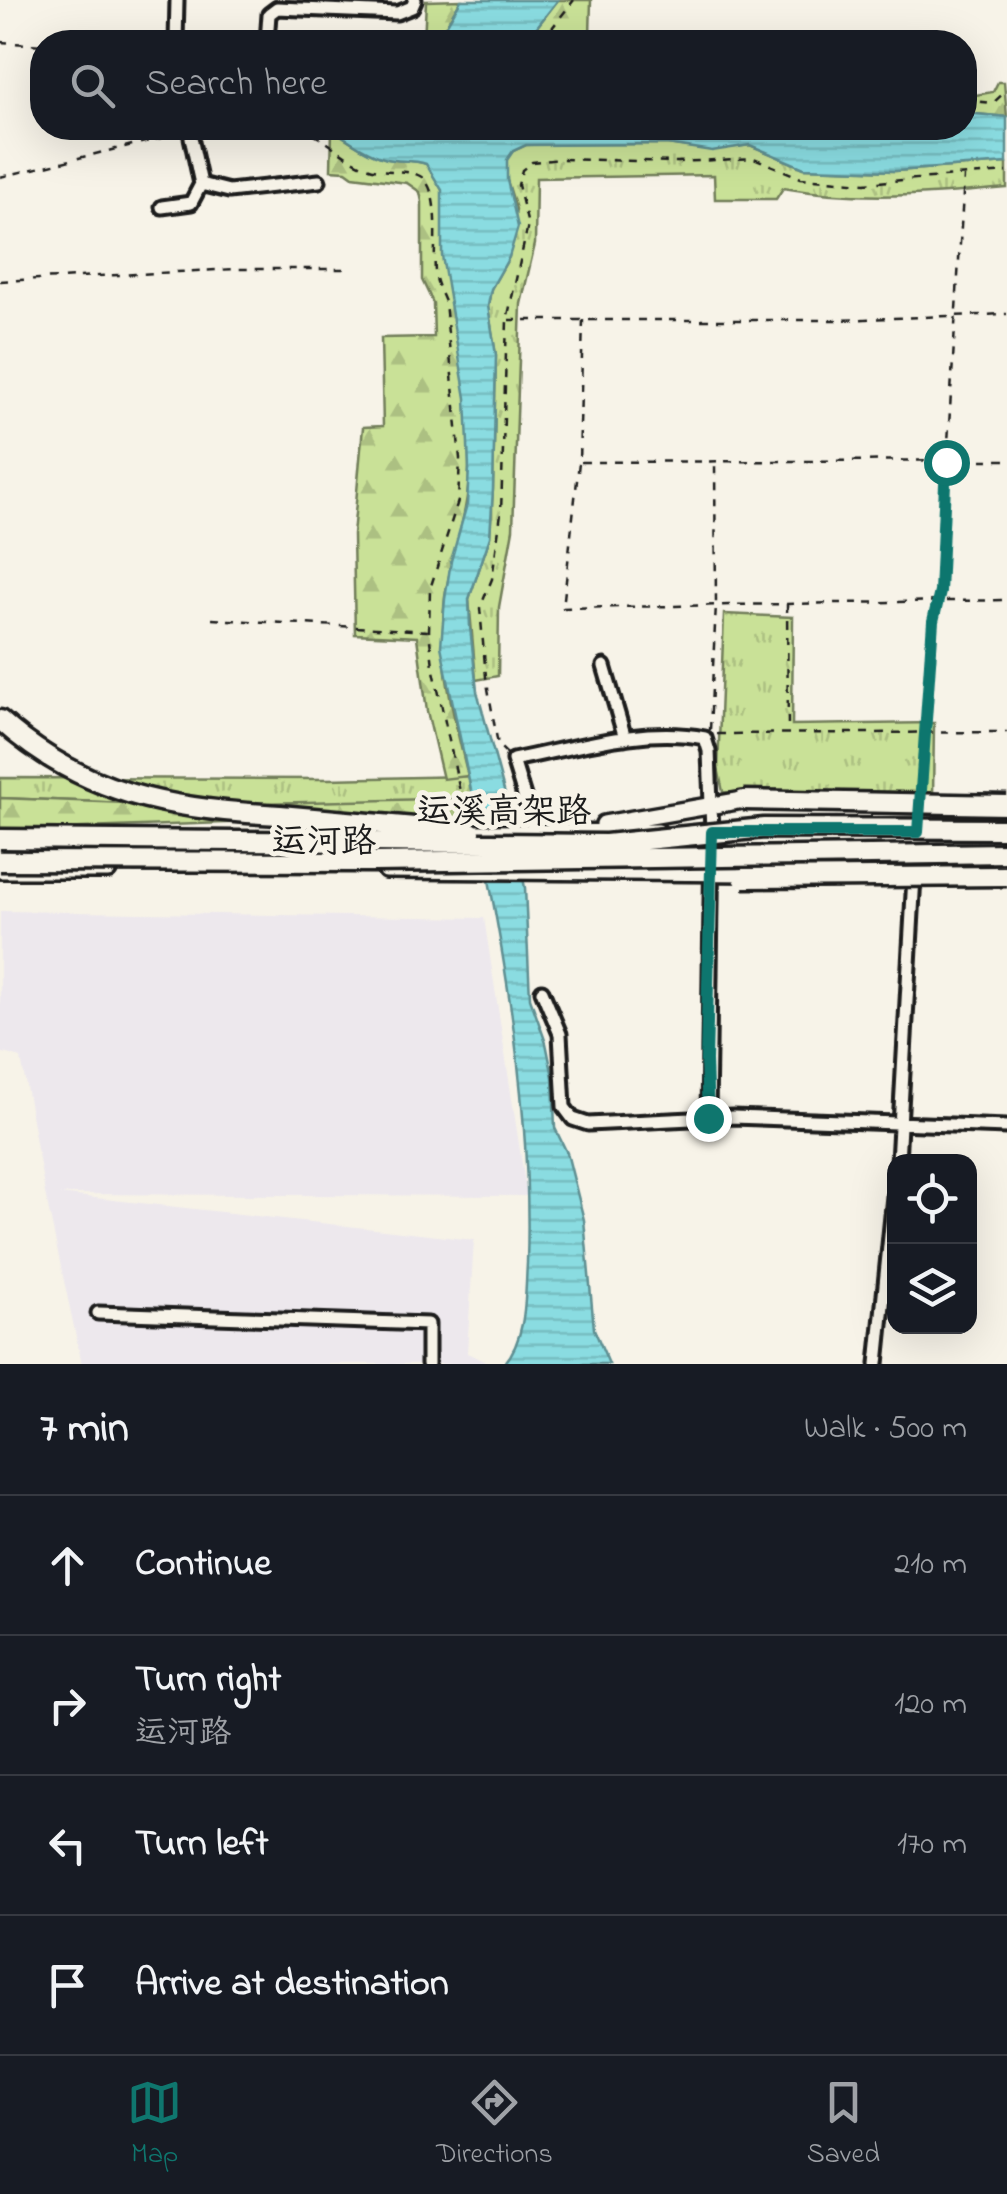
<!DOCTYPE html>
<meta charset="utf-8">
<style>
body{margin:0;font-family:"Indie Flower","LXGW WenKai TC",sans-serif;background:#242831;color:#f1f3f6}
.controls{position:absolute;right:30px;bottom:30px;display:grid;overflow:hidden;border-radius:20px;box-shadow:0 10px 40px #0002}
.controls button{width:90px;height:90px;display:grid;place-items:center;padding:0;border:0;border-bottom:2px solid #363941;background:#171b24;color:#f1f3f6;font:50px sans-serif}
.stop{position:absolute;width:30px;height:30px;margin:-22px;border:8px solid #0f766e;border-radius:50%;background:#fff}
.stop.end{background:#0f766e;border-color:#fff;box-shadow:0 2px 10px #0008}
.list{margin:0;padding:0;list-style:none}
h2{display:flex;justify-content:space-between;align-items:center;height:130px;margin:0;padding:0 40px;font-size:42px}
h2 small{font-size:32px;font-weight:400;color:#9ea1a6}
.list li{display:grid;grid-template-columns:65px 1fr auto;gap:30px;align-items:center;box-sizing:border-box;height:140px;padding:0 40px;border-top:2px solid #363941}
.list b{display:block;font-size:38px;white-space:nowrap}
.list p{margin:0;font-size:32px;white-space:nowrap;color:#9ea1a6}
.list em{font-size:32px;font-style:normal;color:#9ea1a6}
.icon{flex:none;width:55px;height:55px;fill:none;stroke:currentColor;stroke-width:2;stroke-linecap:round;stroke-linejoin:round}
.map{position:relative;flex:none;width:1007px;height:1364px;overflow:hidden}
.search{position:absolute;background:#171b24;box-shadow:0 10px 40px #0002;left:30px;right:30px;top:30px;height:110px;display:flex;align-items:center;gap:25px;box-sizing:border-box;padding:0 35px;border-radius:40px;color:#9ea1a6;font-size:38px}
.sheet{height:690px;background:#171b24}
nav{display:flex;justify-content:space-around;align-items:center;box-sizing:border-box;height:140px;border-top:2px solid #363941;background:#171b24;font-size:28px;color:#9ea1a6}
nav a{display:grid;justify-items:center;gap:5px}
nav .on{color:#0f766e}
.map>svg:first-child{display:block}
.built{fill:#ede8ed}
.grass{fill:url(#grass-tufts);stroke:#727e5a;stroke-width:2.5}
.forest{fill:url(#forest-firs);stroke:#727e5a;stroke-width:2.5}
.water{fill:url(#water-rules);stroke:#5e8f92;stroke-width:2.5}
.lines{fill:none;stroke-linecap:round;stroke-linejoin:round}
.minor-casing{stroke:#1c1c1c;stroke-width:19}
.major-casing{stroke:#1c1c1c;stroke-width:22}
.highway-casing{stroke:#1c1c1c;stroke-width:25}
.path{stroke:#1c1c1c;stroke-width:2.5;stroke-dasharray:8 8;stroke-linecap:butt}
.minor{stroke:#f7f3e8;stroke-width:11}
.major{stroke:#f7f3e8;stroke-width:15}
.highway{stroke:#f7f3e8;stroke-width:18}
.highway-bridge-casing{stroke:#1c1c1c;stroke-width:25;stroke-linecap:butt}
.highway-bridge{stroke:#f7f3e8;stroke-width:18}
.route{stroke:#0f766e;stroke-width:12}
.labels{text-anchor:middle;stroke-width:10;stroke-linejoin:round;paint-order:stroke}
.street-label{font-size:35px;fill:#1c1c1c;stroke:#f7f3e8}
</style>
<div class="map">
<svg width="1007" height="1364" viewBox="0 0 1007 1364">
<defs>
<pattern id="grass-tufts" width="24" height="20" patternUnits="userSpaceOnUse" patternTransform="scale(2.5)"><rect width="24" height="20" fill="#c9e197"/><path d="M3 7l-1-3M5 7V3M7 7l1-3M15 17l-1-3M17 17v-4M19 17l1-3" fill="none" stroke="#acc082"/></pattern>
<pattern id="forest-firs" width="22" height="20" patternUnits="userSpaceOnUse" patternTransform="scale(2.5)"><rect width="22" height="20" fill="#c9e197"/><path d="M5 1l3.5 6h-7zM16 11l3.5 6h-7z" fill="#acc082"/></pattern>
<pattern id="water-rules" width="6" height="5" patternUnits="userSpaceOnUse" patternTransform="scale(2.5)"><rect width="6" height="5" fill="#8adce1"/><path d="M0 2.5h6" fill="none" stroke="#76bcc0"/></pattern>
</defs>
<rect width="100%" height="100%" fill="#f7f3e8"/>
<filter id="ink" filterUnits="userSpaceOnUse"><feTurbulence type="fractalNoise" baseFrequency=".01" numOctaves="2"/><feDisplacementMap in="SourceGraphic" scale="20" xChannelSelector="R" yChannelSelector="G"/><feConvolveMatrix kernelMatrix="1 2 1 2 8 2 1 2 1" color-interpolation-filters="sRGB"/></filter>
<g filter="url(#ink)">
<path class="built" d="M0,911L484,918L527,1196L59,1194L474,1240L467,1353L491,1364H82L45,1193L21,1058L0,1052Z"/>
<path class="grass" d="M551,144H667L712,150L750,145L804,168L895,171L1007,163V188C932,195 858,201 783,188L776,199H715L714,175L536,178L535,244L521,304L513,529L499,607L498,676L476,680L469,599L490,537L493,489L496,355L488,307L491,289L509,257L516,209L507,180L506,160L513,151L526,145Z
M724,614L793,617L792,725L934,723L933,797L723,792L718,768Z
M468,776L473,798L441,800L177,805L0,798V778L328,779Z"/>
<path class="forest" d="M461,0L436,42H424L426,1Z
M558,0H591L590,36L595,40L612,42H525Z
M998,82H1004L1007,117L965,113L964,97L993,92Z
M332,129C349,140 365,152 385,158C398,162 413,159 427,164L442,190C452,282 470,377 469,470C469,514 451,554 445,597C437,657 454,718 468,776L443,779L427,711L417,637L355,634L353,535L363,427L383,426L381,338L434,337L433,303L422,280V202L420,192L407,183L353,176L346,171L331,170Z
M0,798L177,805L473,798L478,821L306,820L0,831Z"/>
<path class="water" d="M461,0H558L525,42H436Z
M965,113L1007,117V163L895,171L804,168L750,145L712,151L667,144L526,145L513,151L507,160V180L518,227L509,257L491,289L488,306L496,355L493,489L490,537L469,599L470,627L477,691L510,813L525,888L530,998L546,1043L553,1077L555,1128L567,1153L584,1220L594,1329L609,1364H504C527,1338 525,1295 527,1263C534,1053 482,849 441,646L445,599L451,561L467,504L469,468L466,398L442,256V190L426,164C413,159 400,162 387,159C365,153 348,139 330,128H964Z"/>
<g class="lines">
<defs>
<path id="minor" d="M176,42L177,0
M267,42L269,14L277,8L397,13L412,7L415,0
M189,128L201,184L229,191L319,181
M162,207L191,203L201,184
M604,666L625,738
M535,832L513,760C575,748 642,726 705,738L709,751L712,832L708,1118
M542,991L560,1034L564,1107L573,1119L588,1124L733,1117L1007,1127
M898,1162L914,876
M98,1313L428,1324V1364
M877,1364L894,1196"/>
<path id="major" d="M604,824L743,800
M321,833H403
M461,833L658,832
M0,870H108
M386,870L753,873"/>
<path id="highway" d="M0,720C83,795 173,810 280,815"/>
</defs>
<use href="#minor" class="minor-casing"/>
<use href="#major" class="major-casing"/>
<use href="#highway" class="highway-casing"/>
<path class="path" d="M0,42L42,45
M541,42L574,0
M964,100L993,103L1007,90
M299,128C324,136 342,157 367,167C384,174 404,168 420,176C442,188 433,249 435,272C436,283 441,292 445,302L460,459L458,501L430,589L429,631L433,666L465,815
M201,131L241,128
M0,177L178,134
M0,281L236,269H344
M509,320H837L1007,314
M583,320L579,462L563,608L1007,600
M581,462L1007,460
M787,604L788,731
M212,619L429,631
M710,730L716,604L715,463
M717,734L1007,732
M507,754L498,745L486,677L480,608L492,579L501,513L507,320L528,225L518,185L522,170L532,162L561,159L678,162L754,158L801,178L865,183L1007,172
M922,788L933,621L939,592L964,177"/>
<use href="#minor" class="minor"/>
<use href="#major" class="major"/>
<use href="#highway" class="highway"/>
<defs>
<path id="highway-bridge" d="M743,800L1007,805
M280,815L471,832
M0,839L606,844L764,828L1007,829
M0,861L374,862L1007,853
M743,878L1007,876"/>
</defs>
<use href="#highway-bridge" class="highway-bridge-casing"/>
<use href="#highway-bridge" class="highway-bridge"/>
</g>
</g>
<g class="lines" filter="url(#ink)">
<path class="route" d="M708,1118L706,1060L712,832H918L933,621L940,592L946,462"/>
</g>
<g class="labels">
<g class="street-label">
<text x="504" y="822">运溪高架路</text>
<text x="324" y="852">运河路</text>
</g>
</g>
</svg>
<div class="controls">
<button><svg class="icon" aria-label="locate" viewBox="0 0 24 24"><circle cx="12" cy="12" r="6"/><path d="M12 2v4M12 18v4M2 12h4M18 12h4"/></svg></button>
<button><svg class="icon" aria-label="layers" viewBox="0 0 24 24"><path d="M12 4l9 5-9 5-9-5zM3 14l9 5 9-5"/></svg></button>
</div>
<div class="stop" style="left:946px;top:462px"></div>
<div class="stop end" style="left:708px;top:1118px"></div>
<div class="search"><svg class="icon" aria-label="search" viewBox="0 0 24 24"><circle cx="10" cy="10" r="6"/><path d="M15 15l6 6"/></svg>Search here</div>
</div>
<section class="sheet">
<h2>7 min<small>Walk · 500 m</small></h2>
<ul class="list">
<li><svg class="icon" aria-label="ahead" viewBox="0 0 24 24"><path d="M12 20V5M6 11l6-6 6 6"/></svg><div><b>Continue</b></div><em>210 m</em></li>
<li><svg class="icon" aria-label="right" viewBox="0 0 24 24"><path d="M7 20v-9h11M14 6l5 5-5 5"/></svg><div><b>Turn right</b><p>运河路</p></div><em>120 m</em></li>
<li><svg class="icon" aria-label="left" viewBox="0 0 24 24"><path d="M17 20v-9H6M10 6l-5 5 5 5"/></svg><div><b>Turn left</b></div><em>170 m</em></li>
<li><svg class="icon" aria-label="arrive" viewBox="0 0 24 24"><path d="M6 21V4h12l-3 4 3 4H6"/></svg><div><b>Arrive at destination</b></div></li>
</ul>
</section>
<nav>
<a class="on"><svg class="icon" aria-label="map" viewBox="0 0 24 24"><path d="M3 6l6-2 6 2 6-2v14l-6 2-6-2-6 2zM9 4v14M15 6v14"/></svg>Map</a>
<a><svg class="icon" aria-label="directions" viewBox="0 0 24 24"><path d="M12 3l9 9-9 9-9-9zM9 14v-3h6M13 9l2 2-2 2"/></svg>Directions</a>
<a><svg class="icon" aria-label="saved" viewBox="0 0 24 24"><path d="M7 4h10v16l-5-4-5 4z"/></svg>Saved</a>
</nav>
